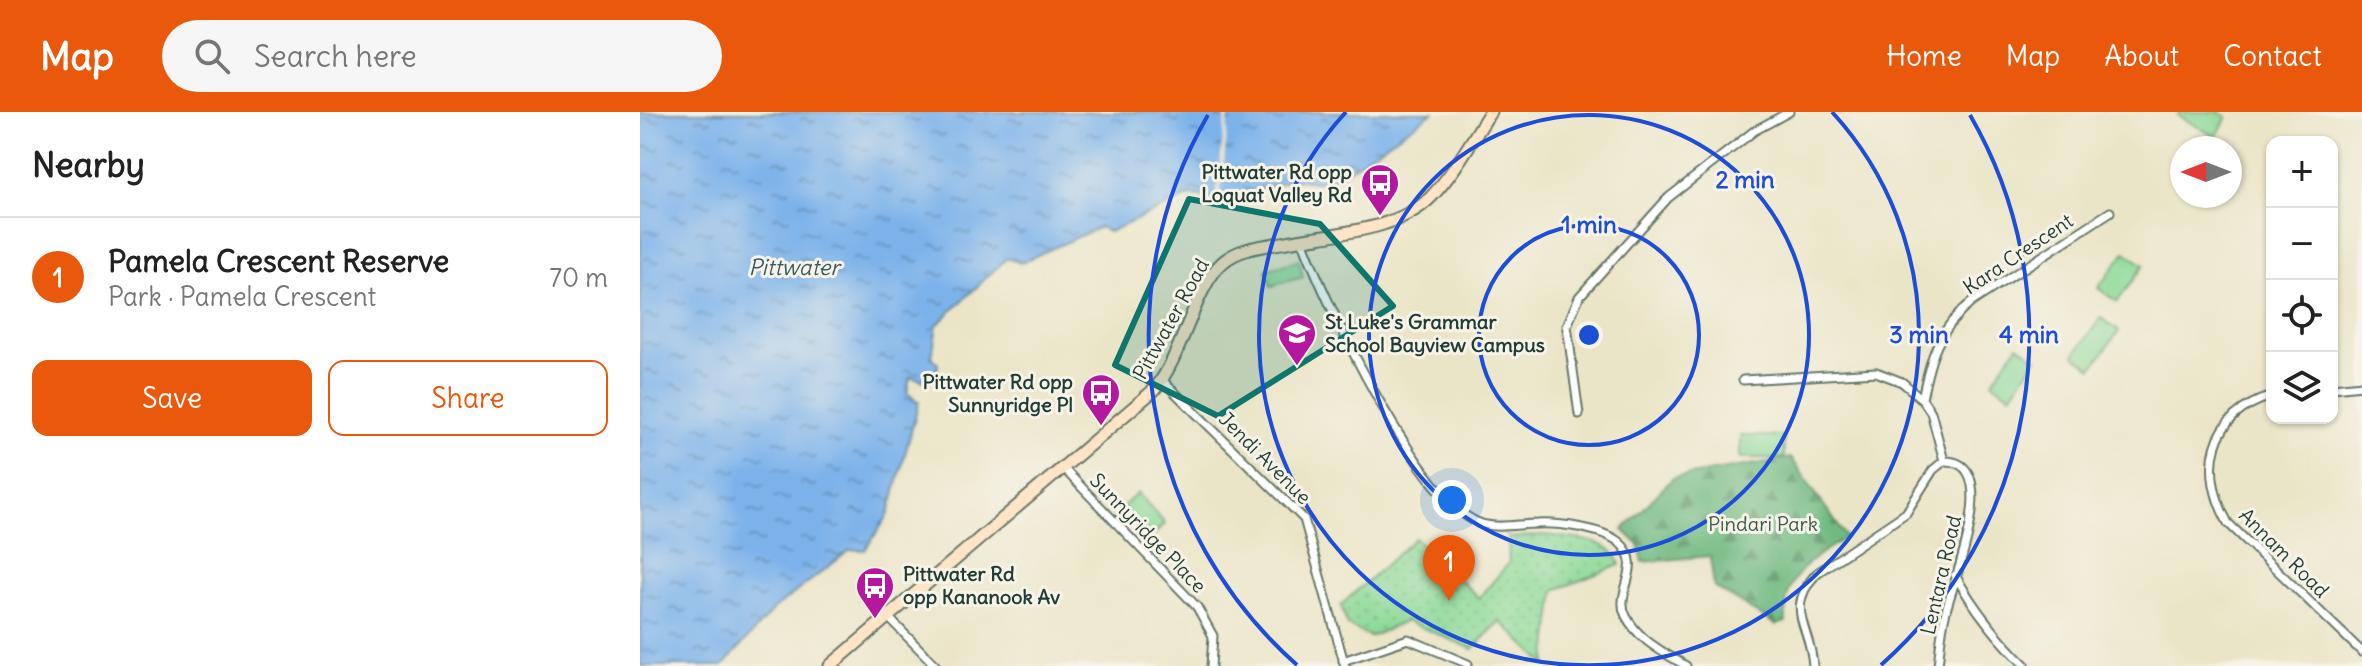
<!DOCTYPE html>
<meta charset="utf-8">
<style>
body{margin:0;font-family:Delius,sans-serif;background:#f6f6f6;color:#222}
.controls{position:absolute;right:24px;top:24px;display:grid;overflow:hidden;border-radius:16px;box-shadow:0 2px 6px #0004}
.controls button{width:72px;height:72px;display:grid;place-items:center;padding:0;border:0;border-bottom:2px solid #e0e0e0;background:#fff;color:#222;font:40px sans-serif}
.compass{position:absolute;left:1530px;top:24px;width:72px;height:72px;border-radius:50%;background:#fff;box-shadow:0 2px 6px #0004;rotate:270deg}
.you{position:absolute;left:812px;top:388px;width:28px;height:28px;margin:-20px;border:6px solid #fff;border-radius:50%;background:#1a73e8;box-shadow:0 0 0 12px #1a73e833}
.badge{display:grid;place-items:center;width:52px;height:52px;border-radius:50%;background:#ea580c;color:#fff;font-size:26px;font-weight:700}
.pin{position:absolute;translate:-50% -66px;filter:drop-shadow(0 2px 4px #0008)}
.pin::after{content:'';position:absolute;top:42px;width:28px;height:24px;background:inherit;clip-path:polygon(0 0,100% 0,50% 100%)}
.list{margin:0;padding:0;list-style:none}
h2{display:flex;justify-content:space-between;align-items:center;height:104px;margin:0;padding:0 32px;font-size:34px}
h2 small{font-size:26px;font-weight:400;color:#767676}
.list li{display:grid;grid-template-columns:52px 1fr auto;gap:24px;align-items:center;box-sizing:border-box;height:120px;padding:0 32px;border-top:2px solid #e0e0e0}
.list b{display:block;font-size:30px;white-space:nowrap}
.list p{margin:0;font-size:26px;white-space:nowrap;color:#767676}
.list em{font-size:26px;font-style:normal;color:#767676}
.actions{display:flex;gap:16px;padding:24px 32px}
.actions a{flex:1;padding:18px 0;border:2px solid #ea580c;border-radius:16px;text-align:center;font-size:28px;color:#ea580c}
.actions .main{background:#ea580c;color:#fff}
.icon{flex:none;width:44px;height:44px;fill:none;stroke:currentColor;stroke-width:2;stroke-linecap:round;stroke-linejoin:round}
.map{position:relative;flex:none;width:1722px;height:554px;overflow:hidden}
header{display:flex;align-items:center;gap:48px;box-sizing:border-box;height:112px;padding:0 40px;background:#ea580c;color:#fff}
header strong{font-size:38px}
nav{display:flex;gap:44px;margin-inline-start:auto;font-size:28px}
.search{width:560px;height:72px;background:#f6f6f6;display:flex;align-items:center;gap:20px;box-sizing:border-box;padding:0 28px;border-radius:44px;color:#767676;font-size:30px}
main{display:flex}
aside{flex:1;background:#fff}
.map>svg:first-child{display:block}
.forest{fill:url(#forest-firs);stroke:#487b5a;stroke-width:2}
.park{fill:url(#park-dots);stroke:#558b66;stroke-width:2}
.garden{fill:#8bd997;stroke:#558b66;stroke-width:2}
.water{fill:url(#water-ripples);stroke:#4d788f;stroke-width:2}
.pier{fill:#ebe5c8}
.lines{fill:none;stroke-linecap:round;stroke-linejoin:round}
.minor-casing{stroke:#667868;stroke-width:11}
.secondary-casing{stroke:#667868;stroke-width:15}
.minor{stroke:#fff;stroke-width:7}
.secondary{stroke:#ffe4c6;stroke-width:11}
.marked{fill:#0f766e;fill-opacity:0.2;stroke:#0f766e;stroke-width:6;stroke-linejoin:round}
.ring{fill:none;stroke:#1d4ed8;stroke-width:4}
.labels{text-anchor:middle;stroke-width:6;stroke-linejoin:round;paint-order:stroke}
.poi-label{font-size:20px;font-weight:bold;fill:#1f3d34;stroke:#f7f3e8;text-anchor:end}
.street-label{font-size:20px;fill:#1f3d34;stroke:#f7f3e8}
.park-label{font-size:20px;fill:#355c48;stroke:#f7f3e8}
.water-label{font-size:22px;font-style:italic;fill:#365a62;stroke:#f7f3e8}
.centre{fill:#1d4ed8;stroke:#f7f3e8;stroke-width:4}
.ring-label{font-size:24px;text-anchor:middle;font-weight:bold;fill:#1d4ed8;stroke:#f7f3e8;stroke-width:6;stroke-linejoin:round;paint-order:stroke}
</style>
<header>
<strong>Map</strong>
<div class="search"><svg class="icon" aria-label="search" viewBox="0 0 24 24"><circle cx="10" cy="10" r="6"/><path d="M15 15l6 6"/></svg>Search here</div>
<nav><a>Home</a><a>Map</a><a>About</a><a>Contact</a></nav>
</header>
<main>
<aside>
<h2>Nearby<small></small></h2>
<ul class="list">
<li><span class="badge">1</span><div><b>Pamela Crescent Reserve</b><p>Park · Pamela Crescent</p></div><em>70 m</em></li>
</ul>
<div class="actions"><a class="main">Save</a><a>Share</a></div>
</aside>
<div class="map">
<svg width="1722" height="554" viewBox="0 0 1722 554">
<defs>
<pattern id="forest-firs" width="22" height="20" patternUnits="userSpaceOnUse" patternTransform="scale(2)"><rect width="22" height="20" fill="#70b980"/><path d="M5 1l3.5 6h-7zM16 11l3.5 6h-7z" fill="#5b986a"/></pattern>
<pattern id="park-dots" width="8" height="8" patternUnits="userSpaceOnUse" patternTransform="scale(2)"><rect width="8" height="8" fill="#8bd997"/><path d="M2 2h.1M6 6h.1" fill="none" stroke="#78bb83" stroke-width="1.8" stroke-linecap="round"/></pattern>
<pattern id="water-ripples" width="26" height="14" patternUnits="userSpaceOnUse" patternTransform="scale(2)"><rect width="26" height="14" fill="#7bb2ea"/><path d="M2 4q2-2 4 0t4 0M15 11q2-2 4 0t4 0" fill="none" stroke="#6492be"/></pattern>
</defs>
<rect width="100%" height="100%" fill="#f7f3e8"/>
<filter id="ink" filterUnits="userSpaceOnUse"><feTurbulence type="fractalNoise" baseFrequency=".0125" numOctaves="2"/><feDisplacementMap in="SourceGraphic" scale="16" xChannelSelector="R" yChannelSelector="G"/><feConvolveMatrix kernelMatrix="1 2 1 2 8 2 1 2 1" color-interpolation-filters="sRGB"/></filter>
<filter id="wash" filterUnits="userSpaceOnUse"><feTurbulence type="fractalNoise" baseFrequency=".006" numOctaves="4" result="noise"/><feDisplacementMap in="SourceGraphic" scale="32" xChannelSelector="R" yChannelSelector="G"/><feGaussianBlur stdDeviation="1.8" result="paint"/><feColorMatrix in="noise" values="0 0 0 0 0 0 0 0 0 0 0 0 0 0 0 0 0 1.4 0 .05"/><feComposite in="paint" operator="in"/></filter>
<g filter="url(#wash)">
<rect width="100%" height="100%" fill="#ebe5c8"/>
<path class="forest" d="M1151,346L1206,425C1171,447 1141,465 1146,510L1136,513L1074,475L1070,444L1003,450L999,433L983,418L1033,366Z"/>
<path class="park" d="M906,423C930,427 973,425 980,453L915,478L906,553L860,509L833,537L766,509L730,525L707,513L701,493L775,426L839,486L869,451L868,426Z"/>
<path class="garden" d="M1539,0H1579L1587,5L1576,25L1537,3Z
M1485,140L1504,153L1477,190L1458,176Z
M659,148L663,165L631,174L626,158Z
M1461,206L1479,219L1452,256L1434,243Z
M1378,233L1397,246L1371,283L1352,270Z
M1100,324H1144V346H1100Z
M498,381L525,412L510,426L482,395Z"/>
<path class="water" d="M0,0H793L687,72L656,67L580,88L551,84L468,120L460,115L380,151L367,146L297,213L292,244L298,252L297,260L289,270L270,265L267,281L279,290L249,402L225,438H210L134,497L83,554H0Z"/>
<path class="pier" d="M586,0H589L580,88L576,87Z"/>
</g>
<g filter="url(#ink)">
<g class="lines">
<defs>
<path id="minor" d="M662,127C684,188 781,394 842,412C859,417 879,412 897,412C919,411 961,416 979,430C1007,454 973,480 986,504C998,528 1025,541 1046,554
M522,268L664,407L705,554
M1103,268L1236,260L1262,270L1282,287
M1692,276L1722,273
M1632,284C1569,302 1559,359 1588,411L1722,540
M939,302L927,214L939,185L1028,86L1114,19L1149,0
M1304,349L1291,300L1282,287C1290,246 1298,217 1332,190L1470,100
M425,358L557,495L573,524L571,554
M1315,463C1335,498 1357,526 1386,554
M249,506L296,554
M703,549L768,527L828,552
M1173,554C1171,514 1143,498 1177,461L1266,401L1293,358L1304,349
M1298,554C1300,536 1301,517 1306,499C1313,469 1364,347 1304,349"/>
<path id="secondary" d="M190,554L514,278C543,244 554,175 583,150C600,135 626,134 647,130C692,121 757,120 791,85C814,61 832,28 850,0"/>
</defs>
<use href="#minor" class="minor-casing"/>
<use href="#secondary" class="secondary-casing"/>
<use href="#minor" class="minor"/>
<use href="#secondary" class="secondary"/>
</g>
</g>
<path class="marked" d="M549,87L680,112L753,194L578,304L475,253Z"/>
<g class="ring">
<circle cx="949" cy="223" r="110"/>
<circle cx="949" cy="223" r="220"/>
<path d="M1192 0A330 330 0 1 1 706 0"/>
<path d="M657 553A440 440 0 0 1 568 3M1330 3A440 440 0 0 1 1241 553"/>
</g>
<defs>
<symbol id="bus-pin" viewBox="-11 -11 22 30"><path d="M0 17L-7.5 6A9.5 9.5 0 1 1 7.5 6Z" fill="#b5179e" stroke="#f7f3e8"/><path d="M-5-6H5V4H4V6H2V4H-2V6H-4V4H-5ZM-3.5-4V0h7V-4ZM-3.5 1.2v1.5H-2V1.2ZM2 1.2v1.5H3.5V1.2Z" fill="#fff"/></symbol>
<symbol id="school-pin" viewBox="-11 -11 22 30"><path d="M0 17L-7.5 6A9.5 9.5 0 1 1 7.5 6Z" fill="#b5179e" stroke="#f7f3e8"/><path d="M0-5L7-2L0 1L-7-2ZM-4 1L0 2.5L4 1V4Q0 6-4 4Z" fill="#fff"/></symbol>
</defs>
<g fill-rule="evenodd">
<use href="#bus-pin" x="718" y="49" width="44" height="60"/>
<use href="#school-pin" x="635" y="199" width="44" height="60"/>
<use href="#bus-pin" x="439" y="259" width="44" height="60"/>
<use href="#bus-pin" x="213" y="452" width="44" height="60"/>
</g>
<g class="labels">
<g class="poi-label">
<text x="712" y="67">Pittwater Rd opp<tspan x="712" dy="23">Loquat Valley Rd</tspan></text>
<text x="685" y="217" text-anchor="start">St Luke's Grammar<tspan x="685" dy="23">School Bayview Campus</tspan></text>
<text x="433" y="277">Pittwater Rd opp<tspan x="433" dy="23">Sunnyridge Pl</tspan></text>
<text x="263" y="469" text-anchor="start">Pittwater Rd<tspan x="263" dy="23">opp Kananook Av</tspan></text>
</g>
<g class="street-label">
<text transform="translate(1378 142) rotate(-34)" y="7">Kara Crescent</text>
<text transform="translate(531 207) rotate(-61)" y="7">Pittwater Road</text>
<text transform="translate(625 346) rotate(45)" y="7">Jendi Avenue</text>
<text transform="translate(508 421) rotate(46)" y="7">Sunnyridge Place</text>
<text transform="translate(1644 441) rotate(45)" y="7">Annam Road</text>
<text transform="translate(1301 463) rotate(-77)" y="7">Lentara Road</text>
</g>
<g class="park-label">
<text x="1123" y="419">Pindari Park</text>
</g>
<g class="water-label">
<text x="154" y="163">Pittwater</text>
</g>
</g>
<circle cx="949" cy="223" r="12" class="centre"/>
<g class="ring-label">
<text x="1105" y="76">2 min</text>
<text x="949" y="121">1 min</text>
<text x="1279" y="231">3 min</text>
<text x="1389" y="231">4 min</text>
</g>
</svg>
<div class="controls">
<button>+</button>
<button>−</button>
<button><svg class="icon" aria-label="locate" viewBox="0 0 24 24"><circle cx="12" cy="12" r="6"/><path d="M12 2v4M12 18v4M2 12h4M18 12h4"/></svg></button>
<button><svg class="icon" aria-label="layers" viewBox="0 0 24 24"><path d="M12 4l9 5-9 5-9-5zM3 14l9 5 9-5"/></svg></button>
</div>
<svg class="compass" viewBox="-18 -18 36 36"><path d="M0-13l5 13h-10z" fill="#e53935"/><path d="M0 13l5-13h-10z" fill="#767676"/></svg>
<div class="you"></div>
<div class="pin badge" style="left:809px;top:489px">1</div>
</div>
</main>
